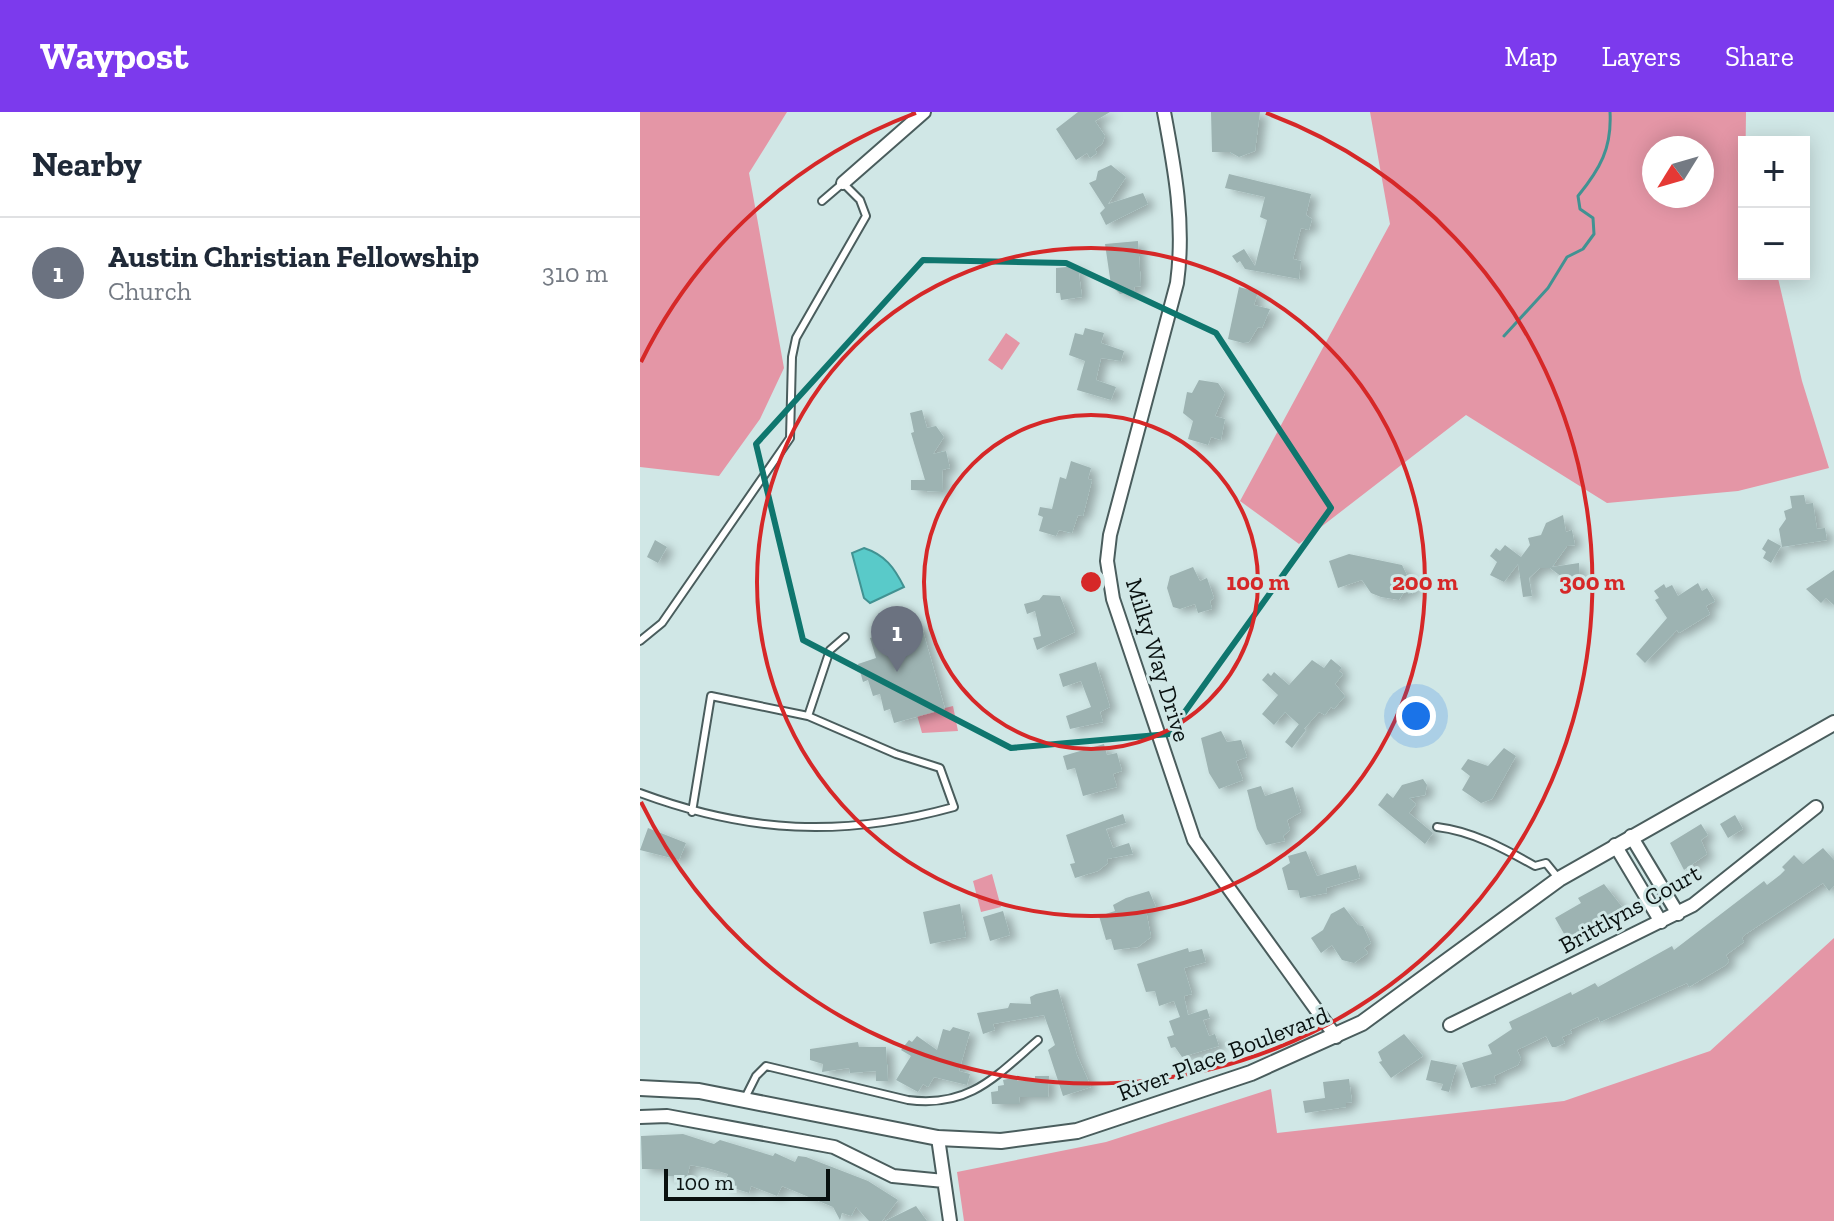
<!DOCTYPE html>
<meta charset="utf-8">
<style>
body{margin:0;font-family:"Zilla Slab",serif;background:#f6f6f7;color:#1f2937}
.controls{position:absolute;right:24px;top:24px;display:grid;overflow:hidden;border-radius:0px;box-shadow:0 4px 20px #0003}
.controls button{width:72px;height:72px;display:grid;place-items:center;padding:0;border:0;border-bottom:2px solid #e0e1e3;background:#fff;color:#1f2937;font:40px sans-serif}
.compass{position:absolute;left:1002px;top:24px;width:72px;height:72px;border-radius:50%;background:#fff;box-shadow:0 4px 20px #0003;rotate:233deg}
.scale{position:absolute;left:24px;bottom:20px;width:166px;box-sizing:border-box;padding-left:8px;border:4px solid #091110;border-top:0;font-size:22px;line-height:28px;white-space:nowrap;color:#091110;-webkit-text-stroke:6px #d0e7e6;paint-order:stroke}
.you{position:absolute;left:776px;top:604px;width:28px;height:28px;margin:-20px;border:6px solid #fff;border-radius:50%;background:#1a73e8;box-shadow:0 0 0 12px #1a73e833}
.badge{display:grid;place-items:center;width:52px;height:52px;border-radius:50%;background:#7c3aed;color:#fff;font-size:26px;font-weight:700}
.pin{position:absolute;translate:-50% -66px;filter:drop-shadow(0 2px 4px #0008)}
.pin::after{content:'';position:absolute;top:42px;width:28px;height:24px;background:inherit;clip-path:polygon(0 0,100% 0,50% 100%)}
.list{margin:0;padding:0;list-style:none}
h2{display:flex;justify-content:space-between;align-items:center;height:104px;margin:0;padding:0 32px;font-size:34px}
h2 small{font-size:26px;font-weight:400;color:#747a83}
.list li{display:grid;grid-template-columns:52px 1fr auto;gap:24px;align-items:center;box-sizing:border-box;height:112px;padding:0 32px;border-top:2px solid #e0e1e3}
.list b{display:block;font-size:30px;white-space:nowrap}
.list p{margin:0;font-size:26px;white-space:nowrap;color:#747a83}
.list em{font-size:26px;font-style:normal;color:#747a83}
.map{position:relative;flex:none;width:1194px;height:1109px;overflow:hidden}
header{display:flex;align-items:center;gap:48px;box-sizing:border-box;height:112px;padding:0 40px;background:#7c3aed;color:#fff}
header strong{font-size:38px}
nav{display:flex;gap:44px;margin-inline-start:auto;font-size:28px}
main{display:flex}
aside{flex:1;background:#fff}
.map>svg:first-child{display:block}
.green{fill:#e496a6;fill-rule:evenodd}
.water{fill:#59cac9;stroke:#419292;stroke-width:2}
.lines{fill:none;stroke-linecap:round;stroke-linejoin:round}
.stream{stroke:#419292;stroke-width:3}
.building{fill:#9db3b2;filter:url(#shadow)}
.service-casing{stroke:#4a5d5d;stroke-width:10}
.minor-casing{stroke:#4a5d5d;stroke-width:16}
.tertiary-casing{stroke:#4a5d5d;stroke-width:18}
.service{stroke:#fff;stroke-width:6}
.minor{stroke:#fff;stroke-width:12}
.tertiary{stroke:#fff;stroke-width:14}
.marked{fill:none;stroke:#0f766e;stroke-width:6;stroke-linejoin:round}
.ring{fill:none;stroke:#d62828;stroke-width:4}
.labels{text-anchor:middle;stroke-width:6;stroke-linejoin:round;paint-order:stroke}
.street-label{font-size:24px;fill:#091110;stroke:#d0e7e6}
.centre{fill:#d62828;stroke:#d0e7e6;stroke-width:4}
.ring-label{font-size:24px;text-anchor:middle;font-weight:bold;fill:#d62828;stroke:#d0e7e6;stroke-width:6;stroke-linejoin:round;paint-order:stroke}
</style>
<header>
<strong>Waypost</strong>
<nav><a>Map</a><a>Layers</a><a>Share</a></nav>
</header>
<main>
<aside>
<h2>Nearby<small></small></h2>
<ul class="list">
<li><span class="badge" style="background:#6b7280">1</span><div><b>Austin Christian Fellowship</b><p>Church</p></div><em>310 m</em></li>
</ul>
</aside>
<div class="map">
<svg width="1194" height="1109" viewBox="0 0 1194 1109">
<defs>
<filter id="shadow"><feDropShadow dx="7" dy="4" stdDeviation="4" flood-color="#0004"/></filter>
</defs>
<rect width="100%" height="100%" fill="#d0e7e6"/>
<path class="green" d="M0,0H147L109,61L144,256L120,307L79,364L0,355Z
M730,0H1106L1104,162H1137L1162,269L1189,356L1098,379L967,391L826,303L659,432L600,389L750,112ZM1014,36H1062V84H1014Z
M366,221L380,231L362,258L348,248Z
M313,594L318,619L282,621L277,603Z
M352,762L361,795L341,800L333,769Z
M1194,826V1109H324L317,1060L466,1030L631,977L637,1021L924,989L1070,939Z"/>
<path class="water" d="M224,436C245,443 254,455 264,475L230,491L224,486L212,441Z"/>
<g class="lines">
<path class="stream" d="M864,224L908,176L927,145L943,137L954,122L953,106L940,97L938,84C960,57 972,36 970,0"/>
</g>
<path class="building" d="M438,0H470L455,9L465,24L462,32L455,37L457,41L450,46L447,41L436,48L416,17Z
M571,0H620L615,39L599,45L590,40H572Z
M471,53L486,65L468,92L503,81L508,92L466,113L460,101L465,96L449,71L456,68L458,59Z
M589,62L671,82L666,103L672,107L669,118L661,116L653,147L661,149L659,167L605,157L600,149L597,151L592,144L604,137L615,154L627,108L620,105L625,85L585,76Z
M498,129L501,174L494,175L495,180L480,182L471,173L465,132Z
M438,154L442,185L421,188L420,181H416V156Z
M599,175L618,180L614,193L630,197L622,216L618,215L609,230L603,231L588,227Z
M445,216L464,221L461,231L484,239L481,249L461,246L456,268L476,275L471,288L437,278L445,249L429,243L435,221L443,223Z
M559,268L578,271L585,281L575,304L585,307L581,328L571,325L568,333L548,327L553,309L543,301L547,280L552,281Z
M282,298L287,316L296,314L304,325L293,342L306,339L310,356L302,358L303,380L271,378V368H285L271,321L274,320L270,301Z
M431,349L451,356L448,367L452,368L443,404L438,403L432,421L419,418L416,424L399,419L403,405L398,403L400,395L412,397L420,365L426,367Z
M1164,383L1166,392L1173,391L1177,417L1185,416L1187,428L1142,435L1139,417L1146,407L1144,399L1152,396L1150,384Z
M923,403L926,420L932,418L935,433L927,434L912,455L939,451L940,466L926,468L910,456H900L889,466L892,484L883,485L878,452L864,470L850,463L857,450L850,444L856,436L860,439L865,433L881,445L890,433L888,426L901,423L906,411Z
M1128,427L1141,434L1131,451L1123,446L1126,440L1122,437Z
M15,428L27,435L18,451L7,445Z
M709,442L762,453L767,463L775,465L772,482L764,480L759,488L741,485L731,481L722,468L698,476L689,449Z
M553,455L560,469L567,466L574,486L570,489L572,497L558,501L555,492L540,497L533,495L527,476L530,464Z
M1194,458V493L1186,486L1181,491L1166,477Z
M1058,471L1062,479L1067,476L1075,489L1066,494L1070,502L1039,521L1037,518L1005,551L996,542L1027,506L1015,488L1019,486L1014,479L1024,472L1026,476L1032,473L1038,484Z
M403,483L420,484L435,520L397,538L393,526L401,524L395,499L387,502L384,492L399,488Z
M281,512L305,597L254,611L250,597L244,599L240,582L233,584L228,568L223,570L218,552L236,546L230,526Z
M691,547L702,556L699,559L703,562L695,572L705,584L694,597L691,595L685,603L679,600L664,617L645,600L634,613L622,602L638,583L622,568L628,561L631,564L634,560L649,573L672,548L684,556Z
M456,550L470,595L460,600L463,610L430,617L426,604L451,595L441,569L423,575L419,562Z
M659,612L666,618L652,636L645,630Z
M581,619L587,630L601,628L607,645L596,649L603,668L579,677L569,661L561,626Z
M464,632L467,643L477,641L482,659L473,662L477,675L443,684L435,656L427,658L423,644Z
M864,636L876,644L852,687L841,691L822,678L830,664L821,657L828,647L848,654Z
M783,667L787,673L785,683L769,686L776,692L769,701L793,721L785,732L738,693L747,681L753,686L762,673Z
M621,674L625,684L653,675L661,700L647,708L650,718L643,724L645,729L626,733L617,717L607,678Z
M483,702L486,711L466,717L473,736L489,731L493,742L467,747L468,751L458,759L435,766L430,752L435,751L426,723Z
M1095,703L1103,717L1088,726L1080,712Z
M1061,712L1068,723L1061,728L1067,742L1044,758L1030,731Z
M8,716L46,731L39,748L0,738Z
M1183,736L1194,748V774L1189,779L1183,771L1106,822L1102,826L1104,830L1086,843L1089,849L1086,853L1049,875L1047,871L960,910L958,905L930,918L932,921L922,925L925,931L916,935H912L906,924L877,938L881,947L878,953L854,964L856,971L831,976L822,951L852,942L848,933L872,917L869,910L931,880L932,883L955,871L958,875L1032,834L1034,838L1124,769L1127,773L1140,763L1145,758L1142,755L1154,743L1163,752Z
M666,739L677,764L716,753L720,766L686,776L687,781L660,786L658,778H648L642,756L650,751L648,744Z
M964,772L983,796L927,827L915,806L941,791L938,786Z
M509,779L516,795L506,798L511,825L498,835L474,838L471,827L466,828L459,804L475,799L473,793L486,786Z
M320,792L326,825L290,832L283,800Z
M704,795L718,813L723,814L731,831L724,836L728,841L714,851L702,848L692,833L681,841L671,826L683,818L691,802Z
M363,799L370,823L350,829L343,805Z
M548,836L549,840L562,837L566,850L544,856L552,882L544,884L548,903L567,897L570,906L563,908L569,924L575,922L579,934L542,945L535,935L531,936L527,925L534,923L529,909L540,905L534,889L519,894L515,879L506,880L497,852Z
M418,877L437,943L451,975L423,984L408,938L415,933L404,903L353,912L355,918L343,922L337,901L368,896L370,891L391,892L390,885L396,882Z
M313,915L330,920L319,959L330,962L327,973L294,965L288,975L283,972L278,980L256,968L271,944L261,938L269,928L272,930L277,924L297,938L303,917L310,919Z
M764,922L783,944L751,966L739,950L742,949L738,940Z
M218,930L219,935H246L248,969H236V959L210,961L209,956L182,960L183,952L170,948V937Z
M791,948L817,953L809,980L801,978L803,972L786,968Z
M395,964H409L408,985H379L380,992H352L351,980L358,979V974L364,973L363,968L377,965V969H395Z
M709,967L712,990L706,991V995L665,1001L663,989L685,986L683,970Z
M43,1022L74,1032L80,1028L133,1044L135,1041L155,1050L158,1044L166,1045L228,1069L258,1088L242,1109H229L216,1095L211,1104L202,1101L200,1108L193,1095L142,1074L137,1084L111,1074L109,1081L84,1073L88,1062L67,1056L50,1053L47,1065L25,1064L27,1057H2L1,1024Z
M276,1094L287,1109H245Z"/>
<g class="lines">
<defs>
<path id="service" d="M0,529L22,511L150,326L152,245L156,226L226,104L220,88L203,71L182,89
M168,604L190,538L205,525
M0,681C108,721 202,726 314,695L300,656L256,642L168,604L71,584L52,700
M797,715C832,719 865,737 895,754L906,751L919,767
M104,988L116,964L126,954L268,988C329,996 355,965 398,928"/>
<path id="minor" d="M524,0C535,58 545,112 537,171L470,423L467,449L473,487L554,728L696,925
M203,71L284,0
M991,724L1038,802
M975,733L1021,810
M810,913L1053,793L1176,695
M0,1005L27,1004L194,1035L253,1064L304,1069
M298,1026L310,1109"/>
<path id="tertiary" d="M0,976L59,979L298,1026L361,1029L437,1019L611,961L722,911L919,767L1194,611"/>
</defs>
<use href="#service" class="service-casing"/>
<use href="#minor" class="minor-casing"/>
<use href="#tertiary" class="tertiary-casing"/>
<use href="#service" class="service"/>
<use href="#minor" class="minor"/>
<use href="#tertiary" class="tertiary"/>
</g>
<path class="marked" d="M283,148L426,151L576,221L691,396L529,622L371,636L163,528L116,332Z"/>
<g class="ring">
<circle cx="451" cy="470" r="167"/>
<circle cx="451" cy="470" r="334"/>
<path d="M1 250A501 501 0 0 1 276 1M626 1A501 501 0 1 1 1 690"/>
</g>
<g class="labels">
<g class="street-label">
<text transform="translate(518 548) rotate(73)" y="8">Milky Way Drive</text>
<text transform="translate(990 797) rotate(-29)" y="8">Brittlyns Court</text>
<text transform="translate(583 942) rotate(-21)" y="8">River Place Boulevard</text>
</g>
</g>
<circle cx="451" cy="470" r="12" class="centre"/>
<g class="ring-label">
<text x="618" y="478">100 m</text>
<text x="785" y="478">200 m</text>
<text x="952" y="478">300 m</text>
</g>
</svg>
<div class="controls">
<button>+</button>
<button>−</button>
</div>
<svg class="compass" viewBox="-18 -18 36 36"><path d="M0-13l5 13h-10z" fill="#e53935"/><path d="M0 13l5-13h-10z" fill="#747a83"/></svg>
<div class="scale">100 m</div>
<div class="you"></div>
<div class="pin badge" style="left:257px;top:560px;background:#6b7280">1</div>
</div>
</main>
